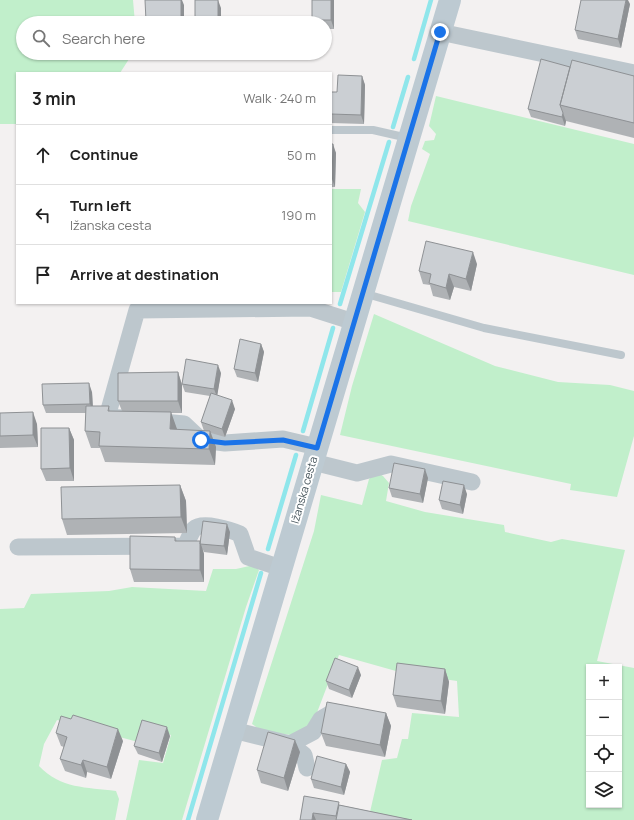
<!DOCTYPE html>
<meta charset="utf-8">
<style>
body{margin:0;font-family:Manrope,sans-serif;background:#f6f6f6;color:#222}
.controls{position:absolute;right:12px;bottom:12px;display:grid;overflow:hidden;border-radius:0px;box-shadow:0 1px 3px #0004}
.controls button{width:36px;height:36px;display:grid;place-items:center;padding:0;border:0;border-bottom:1px solid #e0e0e0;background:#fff;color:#222;font:20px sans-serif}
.stop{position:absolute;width:12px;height:12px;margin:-9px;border:3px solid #1a73e8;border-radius:50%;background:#fff}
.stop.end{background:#1a73e8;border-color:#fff;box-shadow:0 1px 4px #0008}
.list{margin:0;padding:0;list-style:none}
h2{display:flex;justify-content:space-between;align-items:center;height:52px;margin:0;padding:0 16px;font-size:17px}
h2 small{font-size:13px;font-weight:400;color:#767676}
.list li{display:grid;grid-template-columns:26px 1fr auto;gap:12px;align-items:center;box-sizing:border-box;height:60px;padding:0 16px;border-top:1px solid #e0e0e0}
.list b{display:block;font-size:15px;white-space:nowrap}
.list p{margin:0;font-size:13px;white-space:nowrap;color:#767676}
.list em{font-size:13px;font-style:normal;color:#767676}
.icon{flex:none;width:22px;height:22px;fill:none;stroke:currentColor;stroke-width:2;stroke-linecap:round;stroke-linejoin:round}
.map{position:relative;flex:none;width:634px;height:820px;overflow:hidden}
.search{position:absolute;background:#fff;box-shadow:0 1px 3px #0004;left:16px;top:16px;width:316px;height:44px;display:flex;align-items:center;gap:10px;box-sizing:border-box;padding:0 14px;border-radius:22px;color:#767676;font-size:15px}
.panel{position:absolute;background:#fff;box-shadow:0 1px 3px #0004;left:16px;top:72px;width:316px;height:232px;border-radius:0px}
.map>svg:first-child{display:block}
.green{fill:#c1efcb;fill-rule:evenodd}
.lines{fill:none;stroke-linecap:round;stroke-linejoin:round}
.stream{stroke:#8fe6eb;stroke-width:4.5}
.lane{stroke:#bdc7cd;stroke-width:8}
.street{stroke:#bdc7cd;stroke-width:17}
.secondary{stroke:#bdcad2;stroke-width:22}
.wall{fill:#afb2b5}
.shaded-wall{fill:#8e9194}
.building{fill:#cbcfd3;stroke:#8e9194}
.route{stroke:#1a73e8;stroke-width:5}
.labels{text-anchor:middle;stroke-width:4;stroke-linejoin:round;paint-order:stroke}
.street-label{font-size:11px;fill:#49575e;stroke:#fff}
</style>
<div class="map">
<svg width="634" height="820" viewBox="0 0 634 820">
<rect width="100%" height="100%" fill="#f3f1f1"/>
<path class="green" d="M0,0H133L135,23H23V53H136V55L129,59L120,73H17V124H0Z
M436,96L634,144V275L408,221L411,206L430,154L422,149L425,141L434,140L436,134L429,126Z
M331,189H361L358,203L365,212L341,292H331Z
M374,314L495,366L558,382L610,385L634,391V436L617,497L570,490L571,484L340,435L352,386Z
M376,472L383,476L389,483L386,501L425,512L504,525L505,532L551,542L562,539L625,550L597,661L634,668V820H411L370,812L382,760L397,758L402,739H408L412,713L459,717L457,681L403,673L339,655L313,723L298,736L262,731L252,724L314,531L321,495L362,505L369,479ZM589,667H619V805H589Z
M254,565L259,570L246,607L182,820H126L139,760L163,763L171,735L144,726L138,742L57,720L44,744L39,766C61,789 86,787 116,791L119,799L115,820H0V609L24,608L31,594L109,591L132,587L206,591L213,569H236Z"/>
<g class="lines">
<path class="stream" d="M414,59L431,0
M393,127L408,77
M340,304L389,142
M303,431L333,328
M268,549L296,455
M188,820L261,573"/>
<path class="lane" d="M331,130H373L408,138
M363,293L484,328L621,355"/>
<path class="street" d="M440,32L634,73
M122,418L107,417L137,310L310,308L354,322
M152,421L184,424L201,440L225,443L283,439L317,447
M313,462L357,473L391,464L472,482
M18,547L185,546C188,541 190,534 194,529C202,521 231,530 240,534L248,557L281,568
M233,730L290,744L313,732L321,719L333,712L346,714
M290,744L304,755L307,768"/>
<path class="secondary" d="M207,820L450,0"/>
</g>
<path class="wall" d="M334,0V29H325V23H313L312,20Z
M630,4L621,48L578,39L575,30Z
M184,5V23H146V21Z
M570,67L634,76V138L566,121L565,126L531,117L528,109Z
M362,76L365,85L364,124L331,123V92H337Z
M331,144L336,153L335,187H331Z
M477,264L471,291L454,287L450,300L433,296L430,285L423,284L419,271Z
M261,344L264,352L258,382L237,377L234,369Z
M178,372L182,385V413H171L177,430L204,431L201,422L210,396L185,392L182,384L221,373L217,395L235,409L225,437L211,433L216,447L215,465L105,462L100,448H91L85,431L86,413H46L43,405L92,392L93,406H109L110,411H122L118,401Z
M0,413L37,424L38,447L0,448Z
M69,428L74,440V481H46L41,469Z
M428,478L423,503L392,497L389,488Z
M180,485L186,501L187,533L67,535L62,519Z
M467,494L463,514L442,509L439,500Z
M230,532L227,555L204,552L200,544Z
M175,537L177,541H200L204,554V582H134L130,569Z
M445,669L449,682L445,714L397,707L393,695Z
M361,675L352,698L329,689L326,681Z
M386,713L391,726L385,757L326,746L321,733Z
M56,733L123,741L111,779L87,772L86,778L65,771L60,759L64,747L61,746Z
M170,736L162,762L138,754L134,746Z
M300,752L288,791L261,783L257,770Z
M346,764L350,772L344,795L314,788L311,779Z
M304,796L340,805L412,820H300Z"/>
<path class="shaded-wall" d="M181,0H182L184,5V23H182L181,21Z
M218,0L221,8V23H218Z
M331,0H334V29L331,20Z
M626,0H628L630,4L621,48L618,39Z
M362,76L365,85L364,124L361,115Z
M563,113L566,121L565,126L562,117Z
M333,144L336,153L335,187L332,179Z
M473,252L477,264L471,291L466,279Z
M449,274L454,287L450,300L446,288Z
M261,344L264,352L258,382L255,373Z
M218,365L221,373L217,397L214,389Z
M178,372L182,385V413L178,401Z
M89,383L92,392L93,412L90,404Z
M232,400L235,409L225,437L222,429Z
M33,412L37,424L38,447L33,435Z
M171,412L177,429L176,446L170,429Z
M69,428L74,440V481L70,468Z
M210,431L216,447L215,465L209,449Z
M425,469L428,478L423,503L420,494Z
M180,485L186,501L187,533L181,517Z
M464,485L467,494L463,514L460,505Z
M227,524L230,532L227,555L224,546Z
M200,541L204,554V582L200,570Z
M358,667L361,675L352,698L349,690Z
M445,669L449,682L445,714L441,701Z
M386,713L391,726L385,757L380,745Z
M167,727L170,736L162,762L159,753Z
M118,729L123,741L111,779L107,767Z
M295,740L300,752L288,791L284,778Z
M83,760L87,772L86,778L81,765Z
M346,764L350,772L344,795L341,787Z
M313,813L316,820H312Z"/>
<path class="building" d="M145,0H181V21H146Z
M195,0H218V23H195Z
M312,0H331V20H312Z
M581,0H626L618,39L575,30Z
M541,59L570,67L560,105L563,113L562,117L528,109Z
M572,60L634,76V123L560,105Z
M338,75L362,76L361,115L331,114V92H337Z
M331,144H333L332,179H331Z
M426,241L473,252L466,279L449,274L446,288L429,283L431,274L419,271Z
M240,339L261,344L255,373L234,369Z
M186,359L218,365L214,389L182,384Z
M178,372V401H118V373Z
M89,383L90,404L43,405L42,384Z
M211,393L232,400L222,429L201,422Z
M86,406H109L108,411L171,412L170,429L210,431L209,449L99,446L100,432L85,431Z
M33,412V435L0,436V413Z
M41,428H69L70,468L41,469Z
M394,463L425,469L420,494L389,488Z
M443,481L464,485L460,505L439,500Z
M180,485L181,517L62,519L61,487Z
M203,521L227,524L224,546L200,544Z
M130,536L175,537V541H200V570L130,569Z
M335,658L358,667L349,690L326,681Z
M397,663L445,669L441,701L393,695Z
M327,702L386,713L380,745L321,733Z
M73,715L118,729L107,767L83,760L81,765L60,759L67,737L56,733L61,716L71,719Z
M142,720L167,727L159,753L134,746Z
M268,732L295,740L284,778L257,770Z
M317,756L346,764L341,787L311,779Z
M304,796L339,802L336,816L313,813L312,820H300Z
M339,805L412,820H336Z"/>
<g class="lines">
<path class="route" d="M201,440L225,443L283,440L317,448L440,32"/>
</g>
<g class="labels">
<g class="street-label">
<text transform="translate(304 490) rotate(-74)" y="4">Ižanska cesta</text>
</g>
</g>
</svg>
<div class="controls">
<button>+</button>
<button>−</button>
<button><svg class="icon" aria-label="locate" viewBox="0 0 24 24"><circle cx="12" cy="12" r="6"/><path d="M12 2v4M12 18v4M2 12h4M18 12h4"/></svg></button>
<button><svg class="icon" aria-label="layers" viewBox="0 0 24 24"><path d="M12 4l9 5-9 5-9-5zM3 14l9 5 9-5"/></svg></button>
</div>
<div class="stop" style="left:201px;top:440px"></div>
<div class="stop end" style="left:440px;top:32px"></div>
<div class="search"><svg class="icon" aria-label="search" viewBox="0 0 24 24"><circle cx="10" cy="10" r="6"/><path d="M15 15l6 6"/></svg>Search here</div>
<section class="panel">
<h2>3 min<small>Walk · 240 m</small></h2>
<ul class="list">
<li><svg class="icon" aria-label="ahead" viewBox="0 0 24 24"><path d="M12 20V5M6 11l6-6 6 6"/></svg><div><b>Continue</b></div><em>50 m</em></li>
<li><svg class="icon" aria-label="left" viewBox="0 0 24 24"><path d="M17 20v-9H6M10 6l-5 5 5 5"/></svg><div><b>Turn left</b><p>Ižanska cesta</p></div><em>190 m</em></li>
<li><svg class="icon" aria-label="arrive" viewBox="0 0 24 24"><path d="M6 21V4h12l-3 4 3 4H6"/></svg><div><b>Arrive at destination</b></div></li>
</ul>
</section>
</div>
